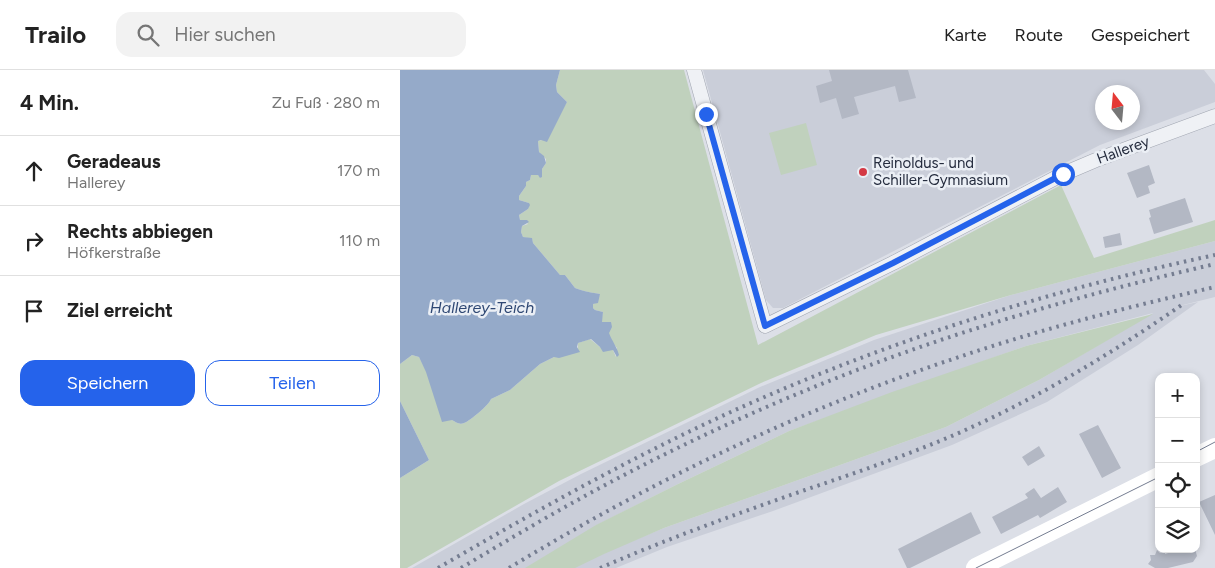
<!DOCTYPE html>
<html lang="de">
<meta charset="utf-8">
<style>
body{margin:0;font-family:Figtree,sans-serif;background:#f2f2f2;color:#222}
.controls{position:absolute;right:15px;bottom:15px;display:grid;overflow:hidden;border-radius:10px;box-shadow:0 2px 8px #0003}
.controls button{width:45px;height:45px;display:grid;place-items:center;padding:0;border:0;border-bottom:1px solid #e0e0e0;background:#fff;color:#222;font:25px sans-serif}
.compass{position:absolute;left:695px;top:15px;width:45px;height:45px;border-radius:50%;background:#fff;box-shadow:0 2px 8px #0003;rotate:344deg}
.stop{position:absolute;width:15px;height:15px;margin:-11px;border:4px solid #2563eb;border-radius:50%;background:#fff}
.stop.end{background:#2563eb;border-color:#fff;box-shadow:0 1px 5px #0008}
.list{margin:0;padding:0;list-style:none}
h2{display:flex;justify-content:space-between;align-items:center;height:65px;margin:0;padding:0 20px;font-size:21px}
h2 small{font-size:16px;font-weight:400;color:#767676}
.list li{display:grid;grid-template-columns:32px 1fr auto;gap:15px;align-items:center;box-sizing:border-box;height:70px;padding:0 20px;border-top:1px solid #e0e0e0}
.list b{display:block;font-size:19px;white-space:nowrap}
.list p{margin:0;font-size:16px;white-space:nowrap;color:#767676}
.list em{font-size:16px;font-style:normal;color:#767676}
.actions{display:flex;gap:10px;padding:15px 20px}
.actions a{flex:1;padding:11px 0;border:1px solid #2563eb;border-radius:15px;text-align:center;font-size:18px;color:#2563eb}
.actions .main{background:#2563eb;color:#fff}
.icon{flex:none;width:28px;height:28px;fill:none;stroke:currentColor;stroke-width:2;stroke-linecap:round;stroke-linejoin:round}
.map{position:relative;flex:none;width:815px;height:498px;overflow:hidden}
header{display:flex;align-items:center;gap:30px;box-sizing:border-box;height:70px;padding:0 25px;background:#fff;border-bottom:1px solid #e0e0e0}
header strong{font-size:24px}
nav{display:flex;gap:28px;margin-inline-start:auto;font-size:18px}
.search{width:350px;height:45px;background:#f2f2f2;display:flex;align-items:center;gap:12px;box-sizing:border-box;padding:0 18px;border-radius:15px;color:#767676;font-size:19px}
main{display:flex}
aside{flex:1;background:#fff}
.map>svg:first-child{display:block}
.built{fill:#caced9;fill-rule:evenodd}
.green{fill:#c0d1bd}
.water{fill:#95aac9}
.building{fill:#b3b8c4}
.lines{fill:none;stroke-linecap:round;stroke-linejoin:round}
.minor-casing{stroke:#a1a6b1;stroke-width:15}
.minor{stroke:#eff1f5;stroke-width:14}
.secondary{stroke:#fff;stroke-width:20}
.tram{stroke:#757d91;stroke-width:1}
.rail{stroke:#757d91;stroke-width:4;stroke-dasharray:2.5 5;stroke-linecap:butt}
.route{stroke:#2563eb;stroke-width:6}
.poi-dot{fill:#d43944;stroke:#ebeff5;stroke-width:2}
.labels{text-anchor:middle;stroke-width:5;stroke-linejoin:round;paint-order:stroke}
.street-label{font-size:15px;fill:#252c3e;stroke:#ebeff5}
.poi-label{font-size:15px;fill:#252c3e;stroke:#ebeff5;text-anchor:start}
.water-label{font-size:16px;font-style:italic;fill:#2e4773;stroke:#ebeff5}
</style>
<header>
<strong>Trailo</strong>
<div class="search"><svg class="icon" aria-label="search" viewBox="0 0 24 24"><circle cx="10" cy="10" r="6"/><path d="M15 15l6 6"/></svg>Hier suchen</div>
<nav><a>Karte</a><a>Route</a><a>Gespeichert</a></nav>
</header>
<main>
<aside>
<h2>4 Min.<small>Zu Fuß · 280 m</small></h2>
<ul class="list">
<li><svg class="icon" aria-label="ahead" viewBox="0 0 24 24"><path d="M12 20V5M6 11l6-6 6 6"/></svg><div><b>Geradeaus</b><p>Hallerey</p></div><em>170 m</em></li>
<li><svg class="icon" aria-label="right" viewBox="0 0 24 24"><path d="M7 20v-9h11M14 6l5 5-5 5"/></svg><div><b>Rechts abbiegen</b><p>Höfkerstraße</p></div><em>110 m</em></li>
<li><svg class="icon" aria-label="arrive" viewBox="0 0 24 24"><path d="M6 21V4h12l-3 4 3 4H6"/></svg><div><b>Ziel erreicht</b></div></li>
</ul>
<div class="actions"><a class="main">Speichern</a><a>Teilen</a></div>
</aside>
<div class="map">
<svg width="815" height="498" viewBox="0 0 815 498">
<rect width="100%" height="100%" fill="#dcdfe7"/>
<path class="built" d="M303,0H804L815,14V32L700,75L383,238H373L366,230ZM702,22H732V52H702Z
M815,171V227L775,237L798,232L738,275L647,332L552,375L373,441L267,477L216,498H12L124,434L181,404L187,423L181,404L360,317L474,270L611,225ZM753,243L639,310L546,357L264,458L203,483L195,456L278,414L389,361L626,276Z"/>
<path class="green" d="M160,0H284L358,275L661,115L694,188L815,150V171L611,225L476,265L361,313L159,411L7,498H0V408L29,390L0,331V294L12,285L19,287L52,350C56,352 59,355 64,353C70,351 89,335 91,329L110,320L140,294L154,287L178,280V273L190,269L200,277L213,280L216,287L217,278C210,270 208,260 201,252L203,242L195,240L193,238V234L198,232V228L200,224C192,223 182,221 175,218L165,205H160L133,173L132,169L123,167L121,162L122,156L128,154L124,150H120L119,145L128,139L129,133L119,130V126L126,116V112L130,110L131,105H138L141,108L142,99L146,93V89L139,82L138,71L142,70L167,32L157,22L156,15Z
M406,53L417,95L381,105L369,63Z
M753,244L639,310L546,357L264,458L204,484L175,498H125L196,455L278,414L389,361L492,322L626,276Z"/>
<path class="water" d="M0,0H160L156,15L157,22L167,32L147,72L141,70L138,71L139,82L144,86L146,93L142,99V107L140,108L138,105H131L130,110L126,112V116L119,126V130L129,133L130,135L128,139L119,145L120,150H127L129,152L122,156L121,162L123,167L132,168L133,173L160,205H165L175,218C182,221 193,223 200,224L198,233L193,234V238L195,240L203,242L202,252H211L212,257L209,263C212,271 217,277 219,285L217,287L213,280L203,282L200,277L191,269L178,273L177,277L180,282L159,288L154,287L140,294L110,320L91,329C89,335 70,351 64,353C59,355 56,352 52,350L42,352L26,302L19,287L12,285L0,294Z
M0,331L29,390L0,408Z"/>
<path class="building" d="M429,0H508L516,28L499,32L495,16L454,27L459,44L442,49L436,28L420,33L416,16L432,11Z
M749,95L755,113L748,116L750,123L737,128L727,103Z
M785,128L793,152L754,164L749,148L751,147L749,140Z
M720,163L722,175L705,178L703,167Z
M698,355L721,398L702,408L679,364Z
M639,376L645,386L628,396L622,387Z
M658,417L667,432L640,448L638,445L601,464L592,447L628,428L625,424L634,418L641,428Z
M815,425V465L799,432Z
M571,442L581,463L510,498H507L498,479Z
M781,479H795L797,486L793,492L768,498H755L748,494L751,490L750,485H755L757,480L760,483L765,482V484Z"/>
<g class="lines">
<defs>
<path id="minor" d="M294,0L365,256L493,193L663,104L696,90L815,46"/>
</defs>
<use href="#minor" class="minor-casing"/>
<use href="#minor" class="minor"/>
<path class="secondary" d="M796,387L815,378
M576,498L759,407"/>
<path class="tram" d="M796,382L815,372
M576,498L759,407"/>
<path class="rail" d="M38,498C134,442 232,387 333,341C487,271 650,220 815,185
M61,498C98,476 136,453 174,432C253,388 335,349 419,315C547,263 680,225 815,194
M109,498C250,412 399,340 556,288C641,259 728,237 815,217
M200,498C267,469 336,444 405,420C455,403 505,386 554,365C635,330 711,284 783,234"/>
</g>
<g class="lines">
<path class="route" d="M306,44L365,256L493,193L663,104"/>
</g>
<circle class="poi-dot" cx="463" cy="102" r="5"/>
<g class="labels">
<g class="street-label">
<text transform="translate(723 80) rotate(-20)" y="5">Hallerey</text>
</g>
<g class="poi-label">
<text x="473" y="98">Reinoldus- und<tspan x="473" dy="17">Schiller-Gymnasium</tspan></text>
</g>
<g class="water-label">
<text x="82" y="243">Hallerey-Teich</text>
</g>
</g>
</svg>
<div class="controls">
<button>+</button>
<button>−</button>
<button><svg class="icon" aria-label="locate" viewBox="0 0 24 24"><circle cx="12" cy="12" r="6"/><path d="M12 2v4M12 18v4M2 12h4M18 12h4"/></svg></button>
<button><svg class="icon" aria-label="layers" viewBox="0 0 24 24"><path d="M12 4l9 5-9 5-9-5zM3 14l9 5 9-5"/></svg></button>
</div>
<svg class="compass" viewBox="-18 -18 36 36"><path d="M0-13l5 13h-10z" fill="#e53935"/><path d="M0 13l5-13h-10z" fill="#767676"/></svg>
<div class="stop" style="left:663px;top:104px"></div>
<div class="stop end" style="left:306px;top:44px"></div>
</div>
</main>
